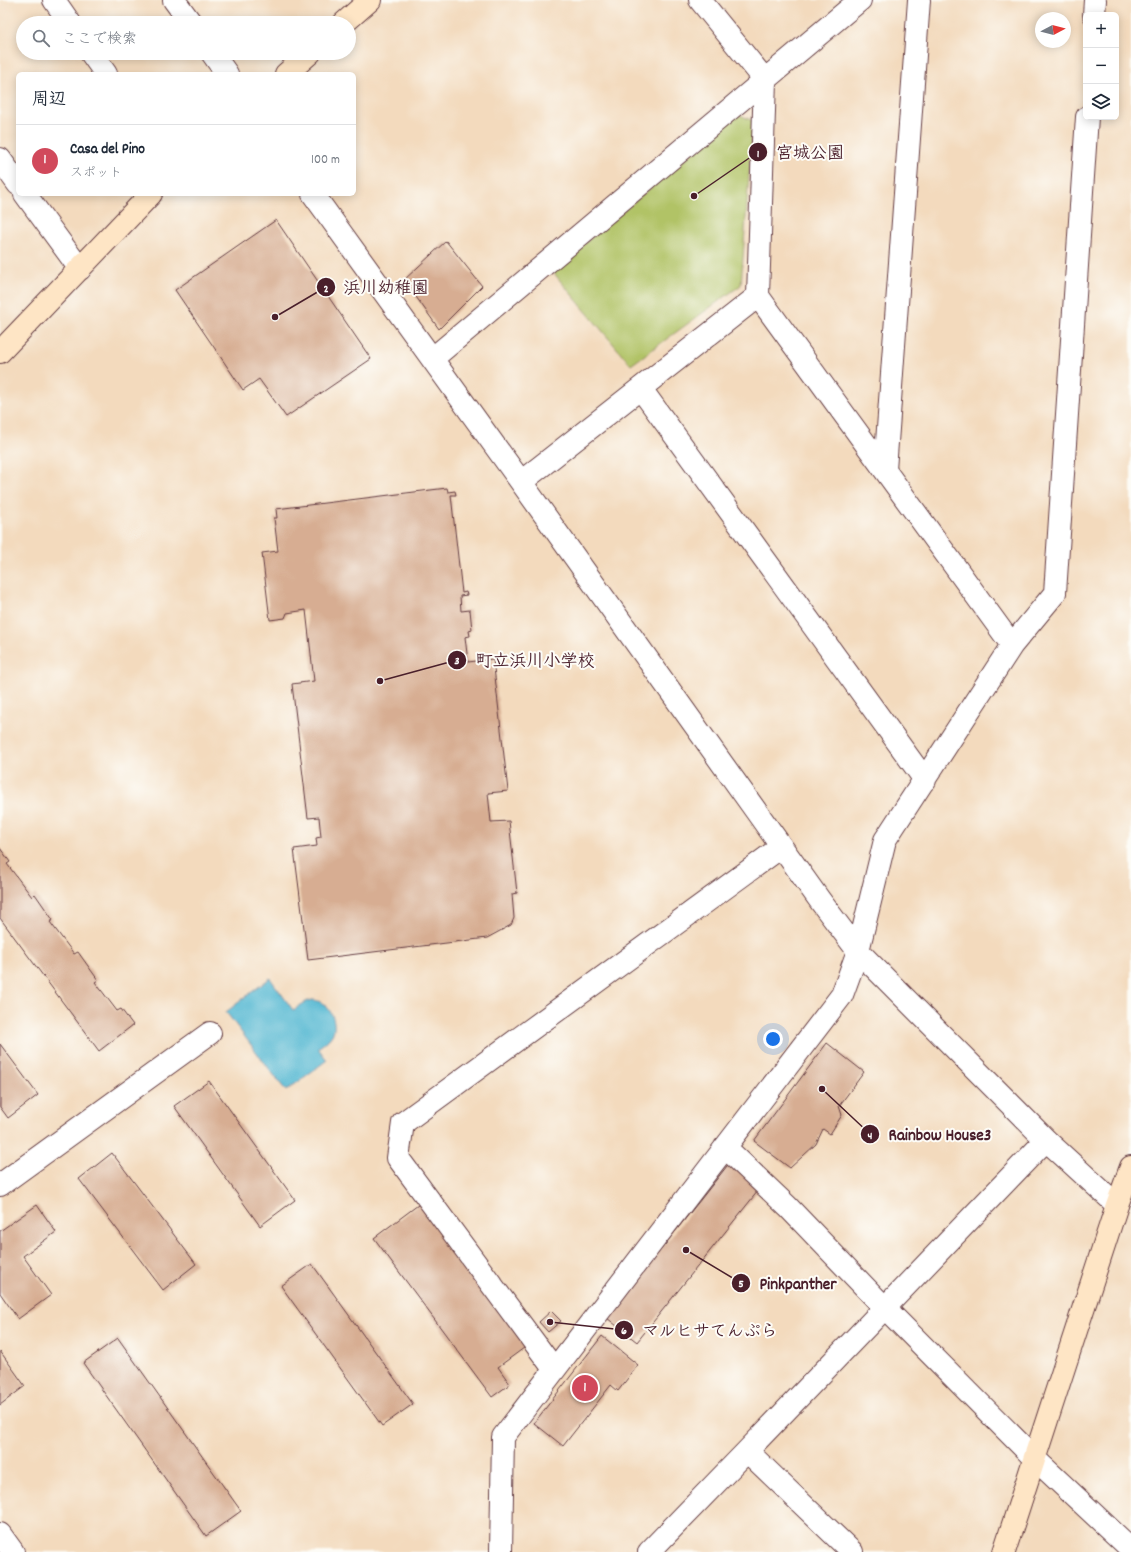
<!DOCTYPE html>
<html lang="ja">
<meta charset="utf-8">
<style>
body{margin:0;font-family:Dekko,"Klee One",sans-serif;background:#f6f6f7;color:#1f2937}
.controls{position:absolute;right:12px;top:12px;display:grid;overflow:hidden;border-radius:6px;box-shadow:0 2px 10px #0003}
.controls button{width:36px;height:36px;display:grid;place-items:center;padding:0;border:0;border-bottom:1px solid #e0e1e3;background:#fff;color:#1f2937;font:20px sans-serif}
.compass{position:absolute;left:1035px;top:12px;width:36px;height:36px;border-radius:50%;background:#fff;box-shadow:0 2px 10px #0003;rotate:83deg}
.you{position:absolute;left:773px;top:1039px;width:14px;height:14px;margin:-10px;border:3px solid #fff;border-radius:50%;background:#1a73e8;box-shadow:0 0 0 6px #1a73e833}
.badge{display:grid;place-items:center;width:26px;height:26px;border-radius:50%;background:#d1495b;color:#fff;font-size:13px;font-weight:700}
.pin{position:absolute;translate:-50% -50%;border:2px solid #fff;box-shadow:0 1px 4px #0006}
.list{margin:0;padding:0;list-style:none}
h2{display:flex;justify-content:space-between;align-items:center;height:52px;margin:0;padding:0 16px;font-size:17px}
h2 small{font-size:13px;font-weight:400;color:#747a83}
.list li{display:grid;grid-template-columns:26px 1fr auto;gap:12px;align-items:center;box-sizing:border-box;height:72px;padding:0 16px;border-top:1px solid #e0e1e3}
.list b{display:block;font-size:15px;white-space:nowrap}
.list p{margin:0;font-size:13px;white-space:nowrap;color:#747a83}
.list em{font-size:13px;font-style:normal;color:#747a83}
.icon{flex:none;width:22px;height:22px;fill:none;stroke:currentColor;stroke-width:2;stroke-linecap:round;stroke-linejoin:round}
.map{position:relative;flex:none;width:1131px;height:1552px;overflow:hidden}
.search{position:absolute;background:#fff;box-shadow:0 2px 10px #0003;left:16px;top:16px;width:340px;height:44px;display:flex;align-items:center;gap:10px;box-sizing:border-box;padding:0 14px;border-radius:22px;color:#747a83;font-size:15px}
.panel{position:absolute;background:#fff;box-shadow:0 2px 10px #0003;left:16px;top:72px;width:340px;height:124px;border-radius:6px}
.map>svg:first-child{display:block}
.green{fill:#b1c366;stroke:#7e7148}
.water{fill:#53b7d2;stroke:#4e6b7e}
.building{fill:#d7ad92}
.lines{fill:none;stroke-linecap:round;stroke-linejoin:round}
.street-casing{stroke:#633b41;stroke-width:24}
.secondary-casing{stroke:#633b41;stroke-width:24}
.street{stroke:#fff;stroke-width:22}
.secondary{stroke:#fee5c5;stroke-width:22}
.leader{fill:none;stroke:#4a1f2b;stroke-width:1.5}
.callout-dot{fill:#4a1f2b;stroke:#fdfcf7;stroke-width:1.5}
.mark-label{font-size:12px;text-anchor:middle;font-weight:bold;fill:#fff}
.callout-label{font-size:17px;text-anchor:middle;font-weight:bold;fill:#4a1f2b;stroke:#fdfcf7;stroke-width:4;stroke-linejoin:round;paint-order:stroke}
</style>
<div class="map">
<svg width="1131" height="1552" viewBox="0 0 1131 1552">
<rect width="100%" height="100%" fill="#fdfcf7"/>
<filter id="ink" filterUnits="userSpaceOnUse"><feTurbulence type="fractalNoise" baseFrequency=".025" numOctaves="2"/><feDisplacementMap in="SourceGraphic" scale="8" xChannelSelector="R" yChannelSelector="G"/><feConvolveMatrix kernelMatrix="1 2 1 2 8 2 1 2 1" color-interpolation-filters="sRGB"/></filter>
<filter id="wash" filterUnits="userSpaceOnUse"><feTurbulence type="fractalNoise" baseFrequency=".012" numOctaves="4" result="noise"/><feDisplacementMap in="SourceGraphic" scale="16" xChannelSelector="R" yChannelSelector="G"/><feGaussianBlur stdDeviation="0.9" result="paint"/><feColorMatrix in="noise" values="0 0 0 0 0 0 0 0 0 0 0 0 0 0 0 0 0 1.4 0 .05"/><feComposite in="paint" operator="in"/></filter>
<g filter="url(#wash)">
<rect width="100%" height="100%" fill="#f3dabd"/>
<path class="green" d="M738,114L753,121L741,285L631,365L552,271Z"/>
<path class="water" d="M270,978L293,1010C299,1007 306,1000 313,1000C329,1001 339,1022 332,1035C328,1041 323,1044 318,1048L327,1060L286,1091L226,1012Z"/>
<g id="blocks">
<path class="building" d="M276,220L371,359L286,417L259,379L243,390L175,290Z
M446,241L482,286L439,329L404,280Z
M447,488L448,492L455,491L456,495H451L462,593L466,592L467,595L460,596L461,611L470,610L472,630L469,631L470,636L465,637L468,662L493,659L508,791L488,793L491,822L509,821L517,893L512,894L514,918L511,925L487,938L308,960L294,849L317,846L316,838L321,837L319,817L308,818L292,684L314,681L306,610L287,613L285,618L270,620L262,553L278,551L274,518H277L276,509Z
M0,848L10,862L7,864L32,897L35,894L53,920L50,922L74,954L78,952L98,980L95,982L117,1011L121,1009L133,1025L99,1051L0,918Z
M827,1043L864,1072L839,1106L842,1115L830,1134L823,1129L816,1144L790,1168L754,1141Z
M0,1044L38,1095L8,1118L0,1107Z
M209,1081L295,1200L260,1226L174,1106Z
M112,1153L196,1264L163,1290L79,1179Z
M731,1161L762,1186L637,1342L607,1318Z
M422,1202L528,1345L498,1367L510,1384L492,1397L374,1238Z
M37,1205L56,1232L23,1256L51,1295L18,1319L0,1293V1231Z
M312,1264L413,1404L382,1426L281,1286Z
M551,1311L561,1321L548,1332L539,1322Z
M602,1336L638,1365L618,1391L611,1385L563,1446L534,1423Z
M118,1338L241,1511L206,1536L83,1363Z
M0,1351L25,1386L0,1405Z"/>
</g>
</g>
<g filter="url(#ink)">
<use href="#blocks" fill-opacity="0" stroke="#633b41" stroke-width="1"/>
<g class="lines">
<defs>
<path id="street" d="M54,0L70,23
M174,0L191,23
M700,0L765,80L758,296L1012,645
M1094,15L1095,0
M91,53L106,74
M212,53L227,74
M0,159L18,184
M25,194L80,269
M313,194L521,482L821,902L858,951L1046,1140L1117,1205
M432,359L860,0
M641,389L925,780
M885,470L919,0
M521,482L758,296
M725,1147L788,1207L885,1308L1035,1459L1131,1549
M0,1185L210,1033
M554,1369L398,1158L403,1123L781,847
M747,1451L852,1552
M0,1534L13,1552
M501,1552L503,1437L842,995L858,951L885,840L1012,645L1055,593L1087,117
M649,1552L747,1451L1046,1140"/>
<path id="secondary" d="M344,23L370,0
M286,74L310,53
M0,352L151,194
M1004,1552L1117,1205L1131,1167"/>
</defs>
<use href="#street" class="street-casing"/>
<use href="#secondary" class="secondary-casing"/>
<use href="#street" class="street"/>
<use href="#secondary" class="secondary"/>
</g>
</g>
<path class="leader" d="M694 196L758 152M275 317L326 287M380 681L457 660M822 1089L870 1134M686 1250L741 1283M550 1322L624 1330"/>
<g class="callout-dot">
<circle cx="694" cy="196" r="4"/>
<circle cx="275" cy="317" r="4"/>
<circle cx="380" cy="681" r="4"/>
<circle cx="822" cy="1089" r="4"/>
<circle cx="686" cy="1250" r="4"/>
<circle cx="550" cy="1322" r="4"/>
<circle cx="758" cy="152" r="10"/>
<circle cx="326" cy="287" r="10"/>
<circle cx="457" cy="660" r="10"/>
<circle cx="870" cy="1134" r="10"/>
<circle cx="741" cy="1283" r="10"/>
<circle cx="624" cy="1330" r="10"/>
</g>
<g class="mark-label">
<text x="758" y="157">1</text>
<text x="326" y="292">2</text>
<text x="457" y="664">3</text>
<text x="870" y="1139">4</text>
<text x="741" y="1287">5</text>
<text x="624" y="1334">6</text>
</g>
<g class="callout-label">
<text x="810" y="158">宮城公園</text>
<text x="386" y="293">浜川幼稚園</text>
<text x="535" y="666">町立浜川小学校</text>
<text x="940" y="1140">Rainbow House3</text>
<text x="798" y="1289">Pinkpanther</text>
<text x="710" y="1336">マルヒサてんぷら</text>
</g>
</svg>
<div class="controls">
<button>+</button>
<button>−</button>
<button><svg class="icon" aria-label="layers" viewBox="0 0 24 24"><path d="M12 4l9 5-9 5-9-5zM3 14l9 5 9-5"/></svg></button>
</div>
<svg class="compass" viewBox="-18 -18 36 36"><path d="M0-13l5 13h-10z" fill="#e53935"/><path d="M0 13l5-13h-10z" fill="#747a83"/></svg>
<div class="you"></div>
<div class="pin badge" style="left:585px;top:1388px">1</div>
<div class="search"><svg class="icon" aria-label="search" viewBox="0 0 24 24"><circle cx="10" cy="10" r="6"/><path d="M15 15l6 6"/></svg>ここで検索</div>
<section class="panel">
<h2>周辺<small></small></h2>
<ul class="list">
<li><span class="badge">1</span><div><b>Casa del Pino</b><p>スポット</p></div><em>100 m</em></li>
</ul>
</section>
</div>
